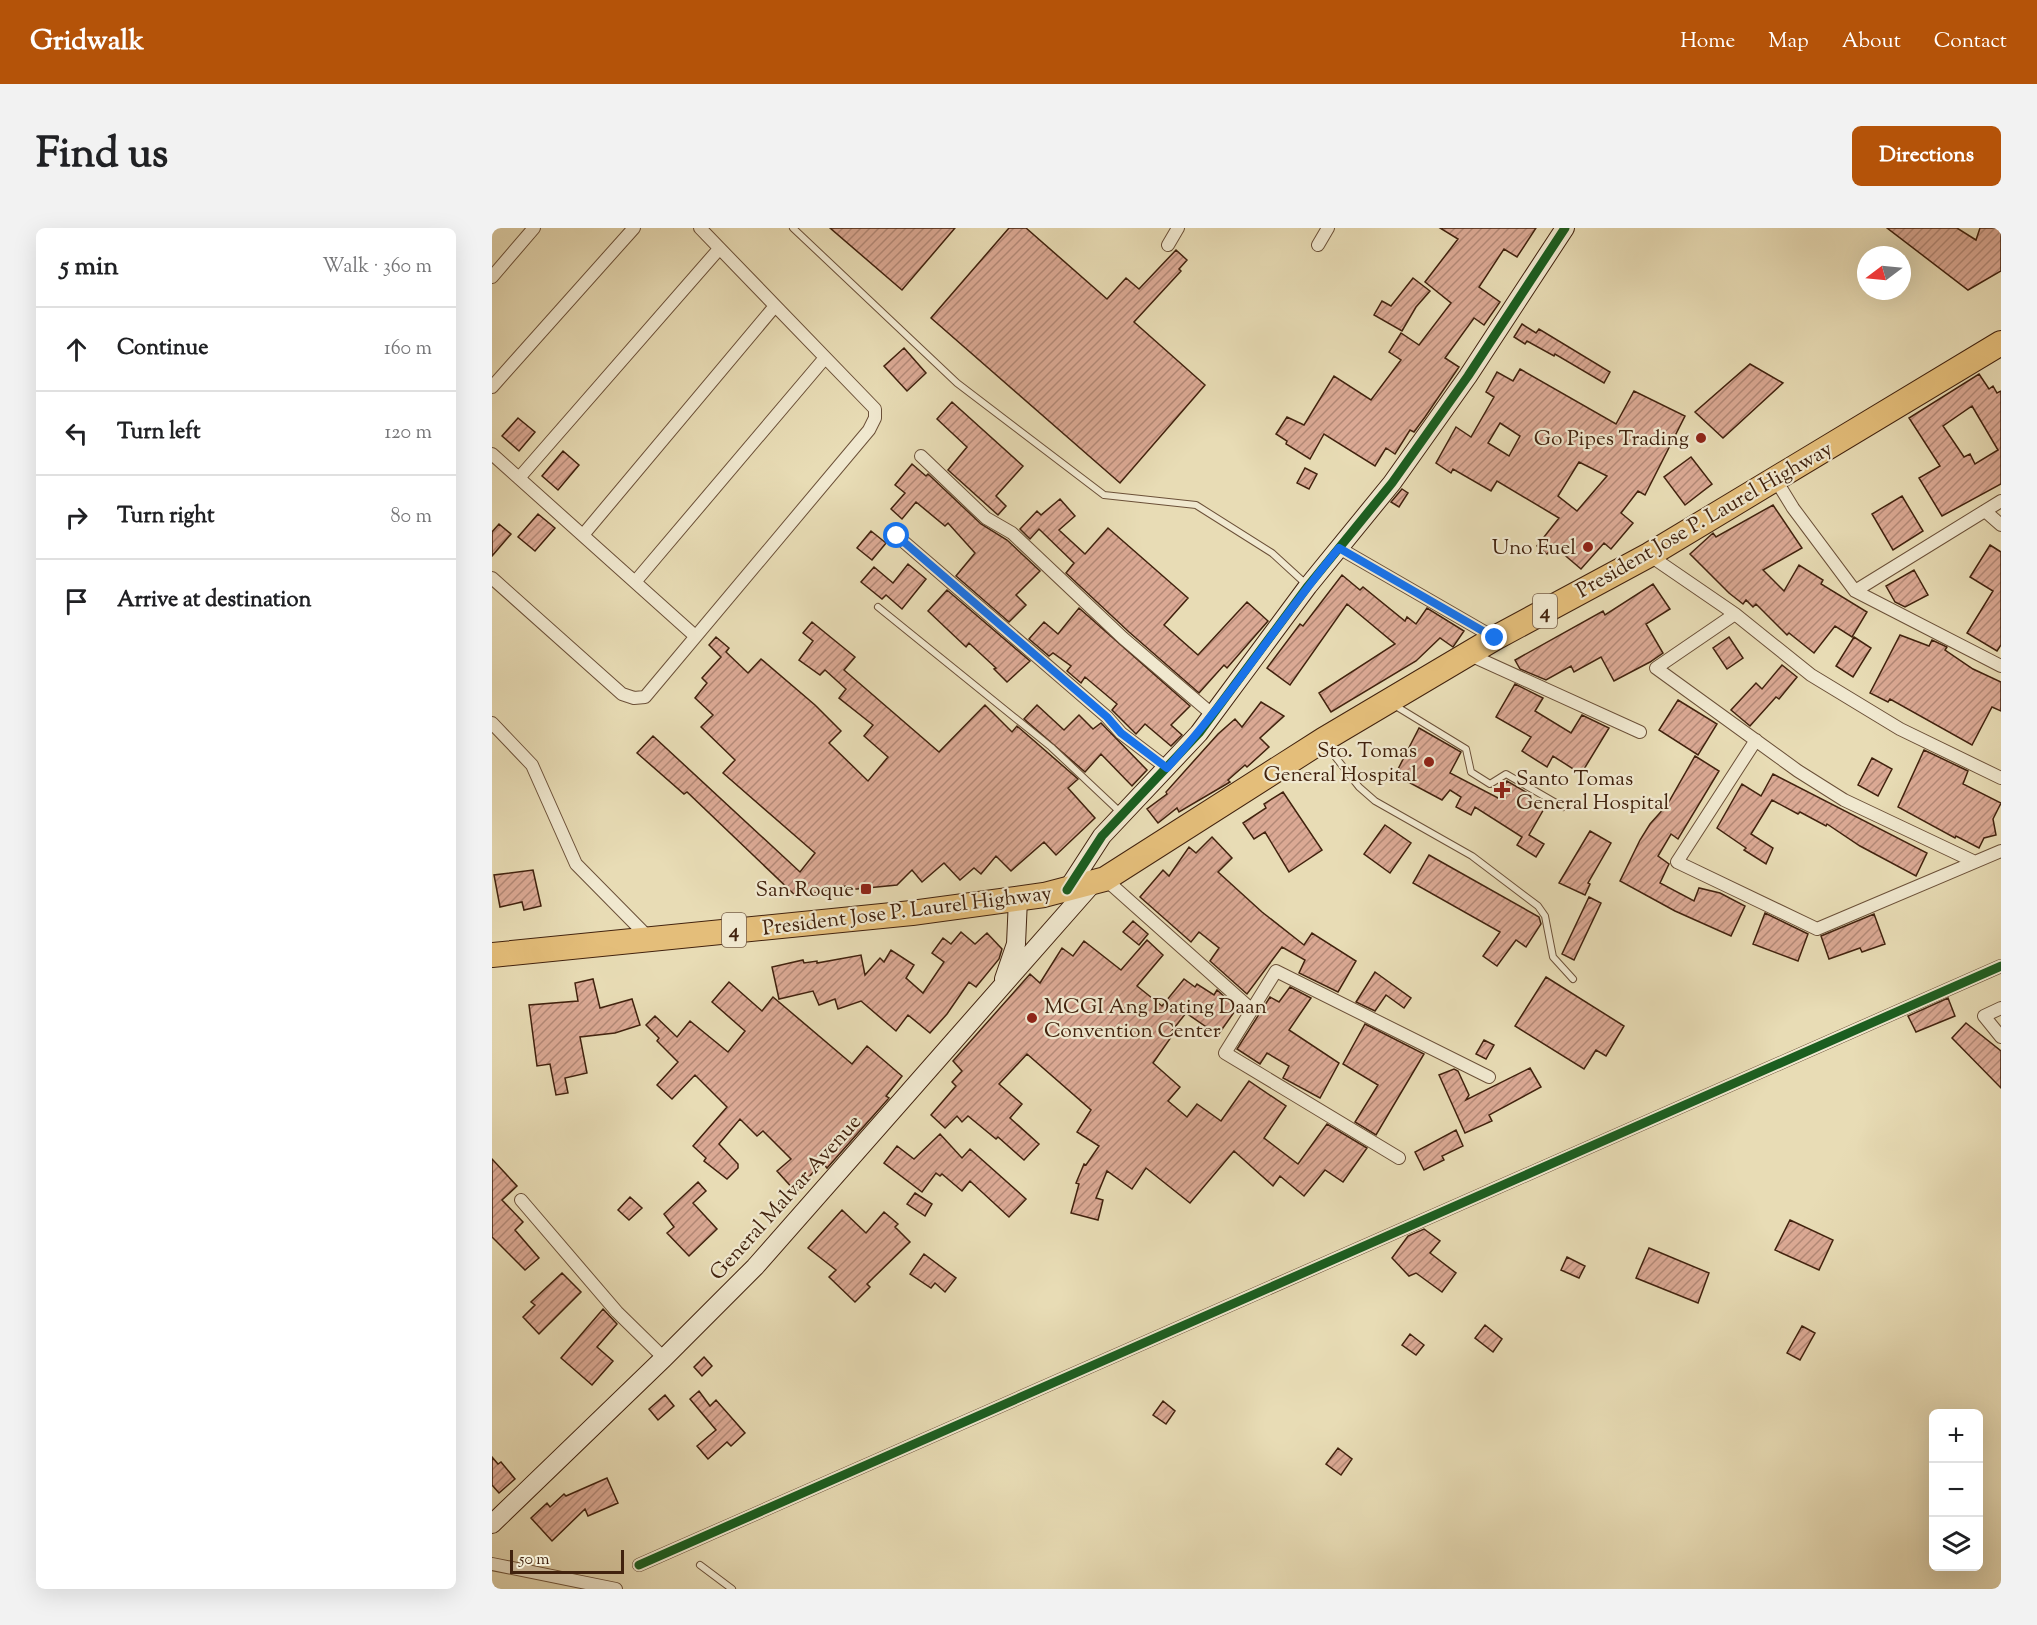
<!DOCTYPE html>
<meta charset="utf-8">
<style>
body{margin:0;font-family:"Sorts Mill Goudy",serif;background:#f2f2f2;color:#202124}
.controls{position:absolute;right:18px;bottom:18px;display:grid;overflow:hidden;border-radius:9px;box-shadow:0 6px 24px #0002}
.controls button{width:54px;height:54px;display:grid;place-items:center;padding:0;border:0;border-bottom:2px solid #e0e0e0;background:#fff;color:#202124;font:30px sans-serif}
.compass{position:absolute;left:1365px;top:18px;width:54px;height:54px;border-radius:50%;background:#fff;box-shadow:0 6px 24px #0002;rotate:254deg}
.scale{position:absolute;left:18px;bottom:15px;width:114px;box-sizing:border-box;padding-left:6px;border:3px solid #41220e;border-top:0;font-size:16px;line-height:21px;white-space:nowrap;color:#41220e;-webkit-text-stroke:4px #f0e8cf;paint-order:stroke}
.stop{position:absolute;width:18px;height:18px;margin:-14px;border:4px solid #1a73e8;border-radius:50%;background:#fff}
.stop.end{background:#1a73e8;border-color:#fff;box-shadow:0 2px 6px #0008}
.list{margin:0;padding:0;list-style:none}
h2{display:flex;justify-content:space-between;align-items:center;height:78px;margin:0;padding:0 24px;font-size:26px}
h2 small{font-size:20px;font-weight:400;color:#757577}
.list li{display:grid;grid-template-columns:39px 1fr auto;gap:18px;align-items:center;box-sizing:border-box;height:84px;padding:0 24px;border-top:2px solid #e0e0e0}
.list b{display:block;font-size:22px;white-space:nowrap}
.list em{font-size:20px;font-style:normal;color:#757577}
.icon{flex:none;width:33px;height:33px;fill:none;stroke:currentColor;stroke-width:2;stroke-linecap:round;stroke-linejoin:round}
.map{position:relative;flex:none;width:1509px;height:1361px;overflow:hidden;border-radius:9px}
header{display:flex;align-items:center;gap:36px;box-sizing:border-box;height:84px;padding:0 30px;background:#b45309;color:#fff}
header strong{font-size:28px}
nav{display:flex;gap:33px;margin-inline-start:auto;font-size:21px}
.intro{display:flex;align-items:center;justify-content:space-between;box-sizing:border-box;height:144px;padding:0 36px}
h1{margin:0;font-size:42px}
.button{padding:15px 27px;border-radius:9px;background:#b45309;color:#fff;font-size:21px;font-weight:700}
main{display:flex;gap:36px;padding:0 36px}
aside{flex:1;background:#fff;border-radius:9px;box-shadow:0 6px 24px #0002}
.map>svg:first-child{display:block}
.building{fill:url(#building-hatch);stroke:#41220e;stroke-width:1.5;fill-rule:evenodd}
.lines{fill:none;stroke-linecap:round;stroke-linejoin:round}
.lane-casing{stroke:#6b5038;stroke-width:8}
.street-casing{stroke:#6b5038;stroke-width:14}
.secondary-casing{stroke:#41220e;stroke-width:20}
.highway-casing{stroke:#41220e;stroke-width:26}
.lane{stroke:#f0e8cf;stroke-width:6}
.street{stroke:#f0e8cf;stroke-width:12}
.secondary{stroke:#f0e8cf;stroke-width:18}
.highway{stroke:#e4be7a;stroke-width:24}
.cycleway-casing{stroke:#f0e8cf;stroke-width:13}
.cycleway{stroke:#1b5e20;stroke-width:9}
.route{stroke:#1a73e8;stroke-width:8}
.poi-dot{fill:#8f2418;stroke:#f0e8cf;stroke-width:2}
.labels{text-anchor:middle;stroke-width:4.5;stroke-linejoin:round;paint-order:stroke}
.shield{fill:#f0e8cf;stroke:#765d48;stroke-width:1.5}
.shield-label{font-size:20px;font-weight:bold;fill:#41220e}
.poi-label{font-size:21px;fill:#41220e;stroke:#f0e8cf;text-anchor:end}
.street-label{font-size:21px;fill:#41220e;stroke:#f0e8cf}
</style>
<header>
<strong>Gridwalk</strong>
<nav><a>Home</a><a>Map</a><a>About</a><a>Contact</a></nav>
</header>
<div class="intro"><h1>Find us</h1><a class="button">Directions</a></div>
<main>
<aside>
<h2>5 min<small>Walk · 360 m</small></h2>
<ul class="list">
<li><svg class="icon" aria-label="ahead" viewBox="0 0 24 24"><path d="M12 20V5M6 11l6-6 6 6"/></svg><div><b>Continue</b></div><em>160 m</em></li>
<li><svg class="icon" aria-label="left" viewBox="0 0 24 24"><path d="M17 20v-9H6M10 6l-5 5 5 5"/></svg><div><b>Turn left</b></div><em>120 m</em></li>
<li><svg class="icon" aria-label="right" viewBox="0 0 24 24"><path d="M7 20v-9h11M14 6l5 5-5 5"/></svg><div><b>Turn right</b></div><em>80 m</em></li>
<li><svg class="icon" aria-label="arrive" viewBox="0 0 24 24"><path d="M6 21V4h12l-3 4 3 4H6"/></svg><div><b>Arrive at destination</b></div></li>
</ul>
</aside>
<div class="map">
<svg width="1509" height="1361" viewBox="0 0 1509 1361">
<defs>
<pattern id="building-hatch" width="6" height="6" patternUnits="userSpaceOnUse" patternTransform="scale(1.5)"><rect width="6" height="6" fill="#dba994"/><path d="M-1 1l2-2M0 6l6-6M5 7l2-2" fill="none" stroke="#b38977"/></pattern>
</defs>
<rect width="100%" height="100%" fill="#e8dcb5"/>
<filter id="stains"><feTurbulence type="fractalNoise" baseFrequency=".00333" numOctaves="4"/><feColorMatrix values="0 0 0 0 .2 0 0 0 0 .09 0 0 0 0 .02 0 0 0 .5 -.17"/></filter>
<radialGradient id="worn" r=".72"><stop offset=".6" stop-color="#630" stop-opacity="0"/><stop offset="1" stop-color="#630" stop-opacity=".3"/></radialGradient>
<path class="building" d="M338,0H463L410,62Z
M517,0H534L615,71L634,50L647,61L684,22L695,32L687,41L689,43L642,94L713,157L628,255L439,90Z
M948,0H1044L1025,29L1012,21L987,59L1008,74L992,97L982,90L953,130L967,139L933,189L922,204L918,202L903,226L894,220L883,238L832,206L818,231L794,216L795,213L784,206L795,189L812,197L842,148L879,172L909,132L897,124L909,105L927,117L959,75L933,54L966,11Z
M1395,0H1465L1484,12L1488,0H1509V43L1476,62Z
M921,50L938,63L924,79L910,103L882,87L890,73L899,78Z
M1030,96L1044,105L1047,101L1118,144L1112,155L1063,126L1062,128L1035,113L1033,116L1022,109Z
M412,120L434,145L415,163L392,138Z
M1258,136L1291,155L1231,210L1203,184Z
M1028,141L1124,196L1142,163L1193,188L1153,267L1146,263L1129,285L1141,295L1119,321L1112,315L1089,341L1062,318L1055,326L1045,318L1067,290L1005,253L999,263L961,241L959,245L944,235L964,199L979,209L1002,169L994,164L1005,144L1021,153ZM1008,195L1028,208L1017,228L996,215ZM1087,234L1115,248L1085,283L1066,268Z
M1487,146L1497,161L1501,158L1505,165L1509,163V256L1450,288L1427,250L1448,238L1417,190ZM1480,178L1506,222L1483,236L1478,226L1472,229L1451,198Z
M460,174L531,238L504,268L514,278L506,287L456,242L475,219L445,191Z
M26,190L43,204L27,223L10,208Z
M71,223L87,237L66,262L50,248Z
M1199,229L1220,256L1193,277L1172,249Z
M420,236L434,248L436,246L489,296L515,312L548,343L524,367L534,377L517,394L464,348L483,325L456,295L453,298L424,274L410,291L399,281L413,265L403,257Z
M813,240L825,246L817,261L805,255Z
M910,261L916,265L907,279L899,274Z
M1410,268L1431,303L1401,322L1380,286Z
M568,271L583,288L567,302L593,326L616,300L696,370L672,397L706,427L755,374L776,393L735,440L732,437L707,465L637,404L574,345L582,335L547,301L538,311L528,301L545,283L549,287Z
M1281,277L1310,320L1271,342L1292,363L1307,337L1331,352L1329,356L1375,384L1360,409L1343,398L1322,425L1297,405L1295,407L1264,376L1261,379L1254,372L1251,376L1237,365L1198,326L1221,305L1224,309Z
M46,286L63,300L43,323L26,309Z
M7,296L19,306L0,328V304Z
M379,303L394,315L380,332L365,320Z
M1498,317L1509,324V417L1505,423L1475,405L1501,363L1478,349Z
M416,336L434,351L410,381L394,367L390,371L369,354L382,339L401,355Z
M1422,342L1436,367L1413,379L1403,374L1394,358Z
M850,347L868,362L871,359L913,393L915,389L924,396L935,380L972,403L961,419L948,410L924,433L839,484L827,465L903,416L855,376L798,457L775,440L808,396L811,398Z
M1161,356L1178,381L1154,396L1171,425L1158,434L1122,453L1109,429L1082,444L1079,438L1054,452L1028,441L1023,432L1111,383L1113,387Z
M455,362L538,433L515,454L502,441L504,440L477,415L474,419L436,383Z
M587,380L698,478L679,497L690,507L679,518L653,496L644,506L620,482L625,476L593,449L589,455L575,443L579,438L561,425L557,428L537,411L552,394L566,406Z
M320,394L363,429L352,442L447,524L493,477L520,504L525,498L586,551L576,560L603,590L564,627L552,614L519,643L504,628L489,646L482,640L468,652L452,635L430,654L420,642L405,657L355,662L353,658L305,669L195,564L192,566L145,525L161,508L308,644L323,625L231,545L243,532L209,499L221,487L203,470L215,455L210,450L229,429L217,417L224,409L237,420L234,424L256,445L269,431L323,477L349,503L337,515L376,553L396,529L372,508L381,497L347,470L354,461L333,442L328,447L307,432L321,413L311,405Z
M1408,407L1437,418L1440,412L1455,419L1453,422L1481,441L1509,454V483L1500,479L1480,517L1398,471L1396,474L1378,465Z
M1237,409L1251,430L1235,441L1221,420Z
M1362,409L1379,420L1361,449L1344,438Z
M1290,437L1305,449L1287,471L1284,469L1258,498L1239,482L1264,455L1270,461Z
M1023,456L1051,470L1043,483L1079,505L1090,487L1117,500L1089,546L1061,528L1055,539L1030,523L1039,509L1004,489Z
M1186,472L1225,496L1206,527L1167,502Z
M769,474L792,488L768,510L777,519L755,539L753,537L736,552L738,554L687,584L685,580L666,595L655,581L675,566L674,564L726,506L743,491L750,499Z
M545,477L572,502L587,487L601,501L609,495L655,542L640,558L609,526L593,544L532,491Z
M927,500L969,524L958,545L1006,570L1015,553L1039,567L1038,570L1053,579L1037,607L1052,616L1044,629L1025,617L1030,609L983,579L979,587L964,579L969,569L958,562L950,572L903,547Z
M1432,522L1476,543L1471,556L1509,575L1501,591L1504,607L1492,610L1487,620L1464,608L1463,610L1406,579Z
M1203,528L1227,543L1186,611L1179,606L1166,628L1177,636L1168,655L1202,673L1207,660L1228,665L1253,678L1239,708L1183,683L1128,653L1148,612L1158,596L1175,577Z
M1380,530L1400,541L1386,568L1366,557Z
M1281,546L1435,625L1424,648L1368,618L1335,596L1334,598L1308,584L1306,586L1280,572L1259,606L1281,620L1274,636L1252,622L1254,620L1225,600L1250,556L1269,568Z
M791,564L830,622L797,644L773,604L762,611L751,595L774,580L772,576Z
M893,597L919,615L898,645L872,626Z
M1098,603L1119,615L1096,655L1098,656L1093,667L1067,655Z
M720,609L740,630L726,644L770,684L812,717L820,705L864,733L846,764L807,745L813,732L790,719L755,766L718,733L727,720L707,704L699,714L648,669L671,642L677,648L697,619L704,625Z
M937,627L1047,689L1049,696L1034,719L1024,712L1005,738L991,728L1008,704L921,655Z
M41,642L49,678L32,682L30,674L8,679L2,647Z
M1097,669L1109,675L1082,732L1070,726Z
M1273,685L1316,706L1306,733L1261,716Z
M1382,686L1393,716L1370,724L1368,720L1337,731L1329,708Z
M641,693L656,706L647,717L631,704Z
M469,704L483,716L495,705L510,721L507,731L484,759L477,754L455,786L438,805L416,787L404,803L369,773L346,781L343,771L327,777L321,763L287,771L280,739L311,732L312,735L325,733V735L369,727L373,747L388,730L392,734L399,722L422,737L414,750L431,765L452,734L440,725L451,710L459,716Z
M655,712L671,727L645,758L670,778L692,751L703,759L705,756L722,767L725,762L745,780L726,807L694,785L679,804L682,805L661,835L688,859L676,873L695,889L705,876L729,893L757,853L794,878L772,910L806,936L835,896L875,920L851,954L833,942L812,968L788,948L781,958L742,923L698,975L654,940L640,961L615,943L604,970L611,972L606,992L579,985L587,956L584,955L592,936L594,937L607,918L585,904L599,882L535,826L507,856L530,876L518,890L547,916L532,932L506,909L504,911L476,888L470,894L465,888L453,900L439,887L464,858L460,854L470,843L461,833L538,746L548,755L570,720L581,728L592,713L629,742Z
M883,744L919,770L912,780L894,767L883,783L864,774Z
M1054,749L1132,798L1114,828L1104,822L1092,841L1023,798Z
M101,751L108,780L140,771L148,797L123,805L88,809L95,845L73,850L76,865L64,867L58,836L45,838L37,777L86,773L83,755Z
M237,754L270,783L281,769L360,836L375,818L410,848L394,868L397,870L335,940L330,934L304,964L285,943L299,931L271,903L265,908L248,891L227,916L246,936V940L235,951L212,933L214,930L201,918L235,879L203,847L180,871L165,857L186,834L165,813L167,810L154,797L163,788L185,809L198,793L236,824L253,803L220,774Z
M798,759L819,770L797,802L847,835L828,870L791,850L797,838L775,825L768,836L745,821L778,769L787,774Z
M1456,770L1463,788L1424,804L1416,788Z
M1474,795L1509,823V860L1460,810Z
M873,796L932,826L884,907L863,894L886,857L851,836Z
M992,812L1002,817L994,831L984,826Z
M1038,840L1049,859L997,887L1000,893L973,905L947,847L962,841L966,843L977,867L974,872Z
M964,902L971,918L950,928L952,932L932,942L923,924Z
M448,906L470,930L478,921L534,971L517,989L478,953L470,963L450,946L448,948L444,945L430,964L392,935L405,918L422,931Z
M0,931L25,958L10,972L31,994L23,1002L47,1030L33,1042L0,1009Z
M206,954L214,963L201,975L225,1001L197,1028L175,1005L182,999L172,986Z
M423,965L440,976L433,988L415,976Z
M138,969L150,980L137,992L126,982Z
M350,982L374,1005L392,984L406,996L403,999L418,1014L375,1056L378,1059L363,1074L337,1049L344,1042L316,1020Z
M1298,992L1341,1012L1327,1042L1283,1022Z
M932,1001L948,1013L938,1025L964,1045L950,1064L924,1045L917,1048L900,1030L916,1008Z
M1157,1020L1217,1045L1206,1075L1144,1050Z
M432,1026L464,1050L453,1064L443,1055L439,1060L418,1046Z
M1075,1029L1093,1038L1087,1050L1069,1042Z
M70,1045L89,1064L47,1106L31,1089L43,1077L39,1074Z
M111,1081L125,1096L105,1119L121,1133L100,1157L69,1130Z
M993,1097L1010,1111L1001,1124L983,1110Z
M1310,1098L1323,1105L1308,1132L1295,1125Z
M918,1106L932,1117L924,1127L910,1117Z
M212,1129L220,1138L210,1148L202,1139Z
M207,1163L218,1178L224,1172L253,1205L239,1218L235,1214L216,1231L205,1218L224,1202L198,1171Z
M173,1167L182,1178L166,1192L157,1181Z
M671,1173L683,1183L674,1196L661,1187Z
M846,1220L860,1231L849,1247L834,1236Z
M0,1229L6,1236L9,1234L23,1251L7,1265L0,1257Z
M115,1250L126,1275L96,1288L93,1281L60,1313L39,1290L55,1275L58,1279L72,1266L74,1268Z"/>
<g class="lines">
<defs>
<path id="lane" d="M301,0L465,155L612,267L704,277L780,325L815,357
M386,379L559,519L628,584
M902,477L974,521L979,544L998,556L1014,546L1071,579
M834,517L867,559L883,573L980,628L1046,678L1053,688L1061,729L1081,751
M208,1337L240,1361"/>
<path id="street" d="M676,17L686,0
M826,17L836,0
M0,49L42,0
M0,159L142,0
M0,226L202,407
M429,228L494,290L520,305L631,410L721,487
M1282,249L1301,280L1363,363L1509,438
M27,250L227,21
M1493,283L1509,297
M91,307L283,78
M405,308L615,489L629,505L675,540
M847,320L1003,410
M1157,327L1243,386L1319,447L1408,501L1509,550
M0,350L130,466L142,470L153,469L377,202L383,190V181L208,0
M143,354L332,131
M1363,363L1509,273
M1243,386L1164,440L1306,543L1352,572L1483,634
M976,426L1148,504
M0,495L40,537L84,636L157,710
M1264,512L1185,634L1325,701L1509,623
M613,651L760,782
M1509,780L1492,788L1509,809
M907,930L733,825L784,743L997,849
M29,972L125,1084L172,1130
M0,1336L124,1361
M147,1337L1509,738"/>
<path id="secondary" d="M575,662L610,608L707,505L816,358L900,255L976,148L1073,0
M512,751L524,716L526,671
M0,1296L172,1130L263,1039L601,655"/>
<path id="highway" d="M0,727L420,685L552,667L613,651L831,512L1003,410L1157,327L1509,115"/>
</defs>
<use href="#lane" class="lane-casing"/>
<use href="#street" class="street-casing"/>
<use href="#secondary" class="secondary-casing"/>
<use href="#highway" class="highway-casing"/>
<use href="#lane" class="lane"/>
<use href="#street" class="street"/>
<use href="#secondary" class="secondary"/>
<use href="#highway" class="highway"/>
<defs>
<path id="cycleway" d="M575,662L610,608L707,505L816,358L900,255L976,148L1073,0
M147,1337L1509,738"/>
</defs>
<use href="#cycleway" class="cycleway-casing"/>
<use href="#cycleway" class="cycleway"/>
</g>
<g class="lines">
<path class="route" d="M405,308L615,489L629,505L675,540C738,471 787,392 847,320L1003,410"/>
</g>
<g class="poi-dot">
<circle cx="1209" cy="210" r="6"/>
<circle cx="1096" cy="319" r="6"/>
<circle cx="937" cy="534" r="6"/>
<path d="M1007 553h6v6h6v6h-6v6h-6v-6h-6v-6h6z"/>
<rect x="368" y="655" width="12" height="12" rx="3"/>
<circle cx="540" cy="790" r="6"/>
</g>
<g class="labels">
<g class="shield">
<rect x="1041" y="366" width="24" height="34" rx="4.5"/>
<rect x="230" y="685" width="24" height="34" rx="4.5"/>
</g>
<g class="shield-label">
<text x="1053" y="390">4</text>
<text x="242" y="709">4</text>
</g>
<g class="poi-label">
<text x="1197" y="217">Go Pipes Trading</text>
<text x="1084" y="326">Uno Fuel</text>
<text x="925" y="529">Sto. Tomas<tspan x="925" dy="24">General Hospital</tspan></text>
<text x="1024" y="557" text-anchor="start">Santo Tomas<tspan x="1024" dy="24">General Hospital</tspan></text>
<text x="362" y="668">San Roque</text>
<text x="552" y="785" text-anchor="start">MCGI Ang Dating Daan<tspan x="552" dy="24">Convention Center</tspan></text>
</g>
<g class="street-label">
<text transform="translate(1212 291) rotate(-30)" y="7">President Jose P. Laurel Highway</text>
<text transform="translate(415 682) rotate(-7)" y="7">President Jose P. Laurel Highway</text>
<text transform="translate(293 969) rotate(-48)" y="7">General Malvar Avenue</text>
</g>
</g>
<rect width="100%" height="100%" filter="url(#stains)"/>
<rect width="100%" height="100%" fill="url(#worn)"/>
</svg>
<div class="controls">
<button>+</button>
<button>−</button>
<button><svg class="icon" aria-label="layers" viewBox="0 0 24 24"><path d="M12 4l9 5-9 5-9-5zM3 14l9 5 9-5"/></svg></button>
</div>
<svg class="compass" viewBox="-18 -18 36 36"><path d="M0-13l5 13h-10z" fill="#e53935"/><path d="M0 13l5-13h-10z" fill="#757577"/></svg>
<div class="scale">50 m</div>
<div class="stop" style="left:405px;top:308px"></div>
<div class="stop end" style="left:1003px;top:410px"></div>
</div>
</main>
